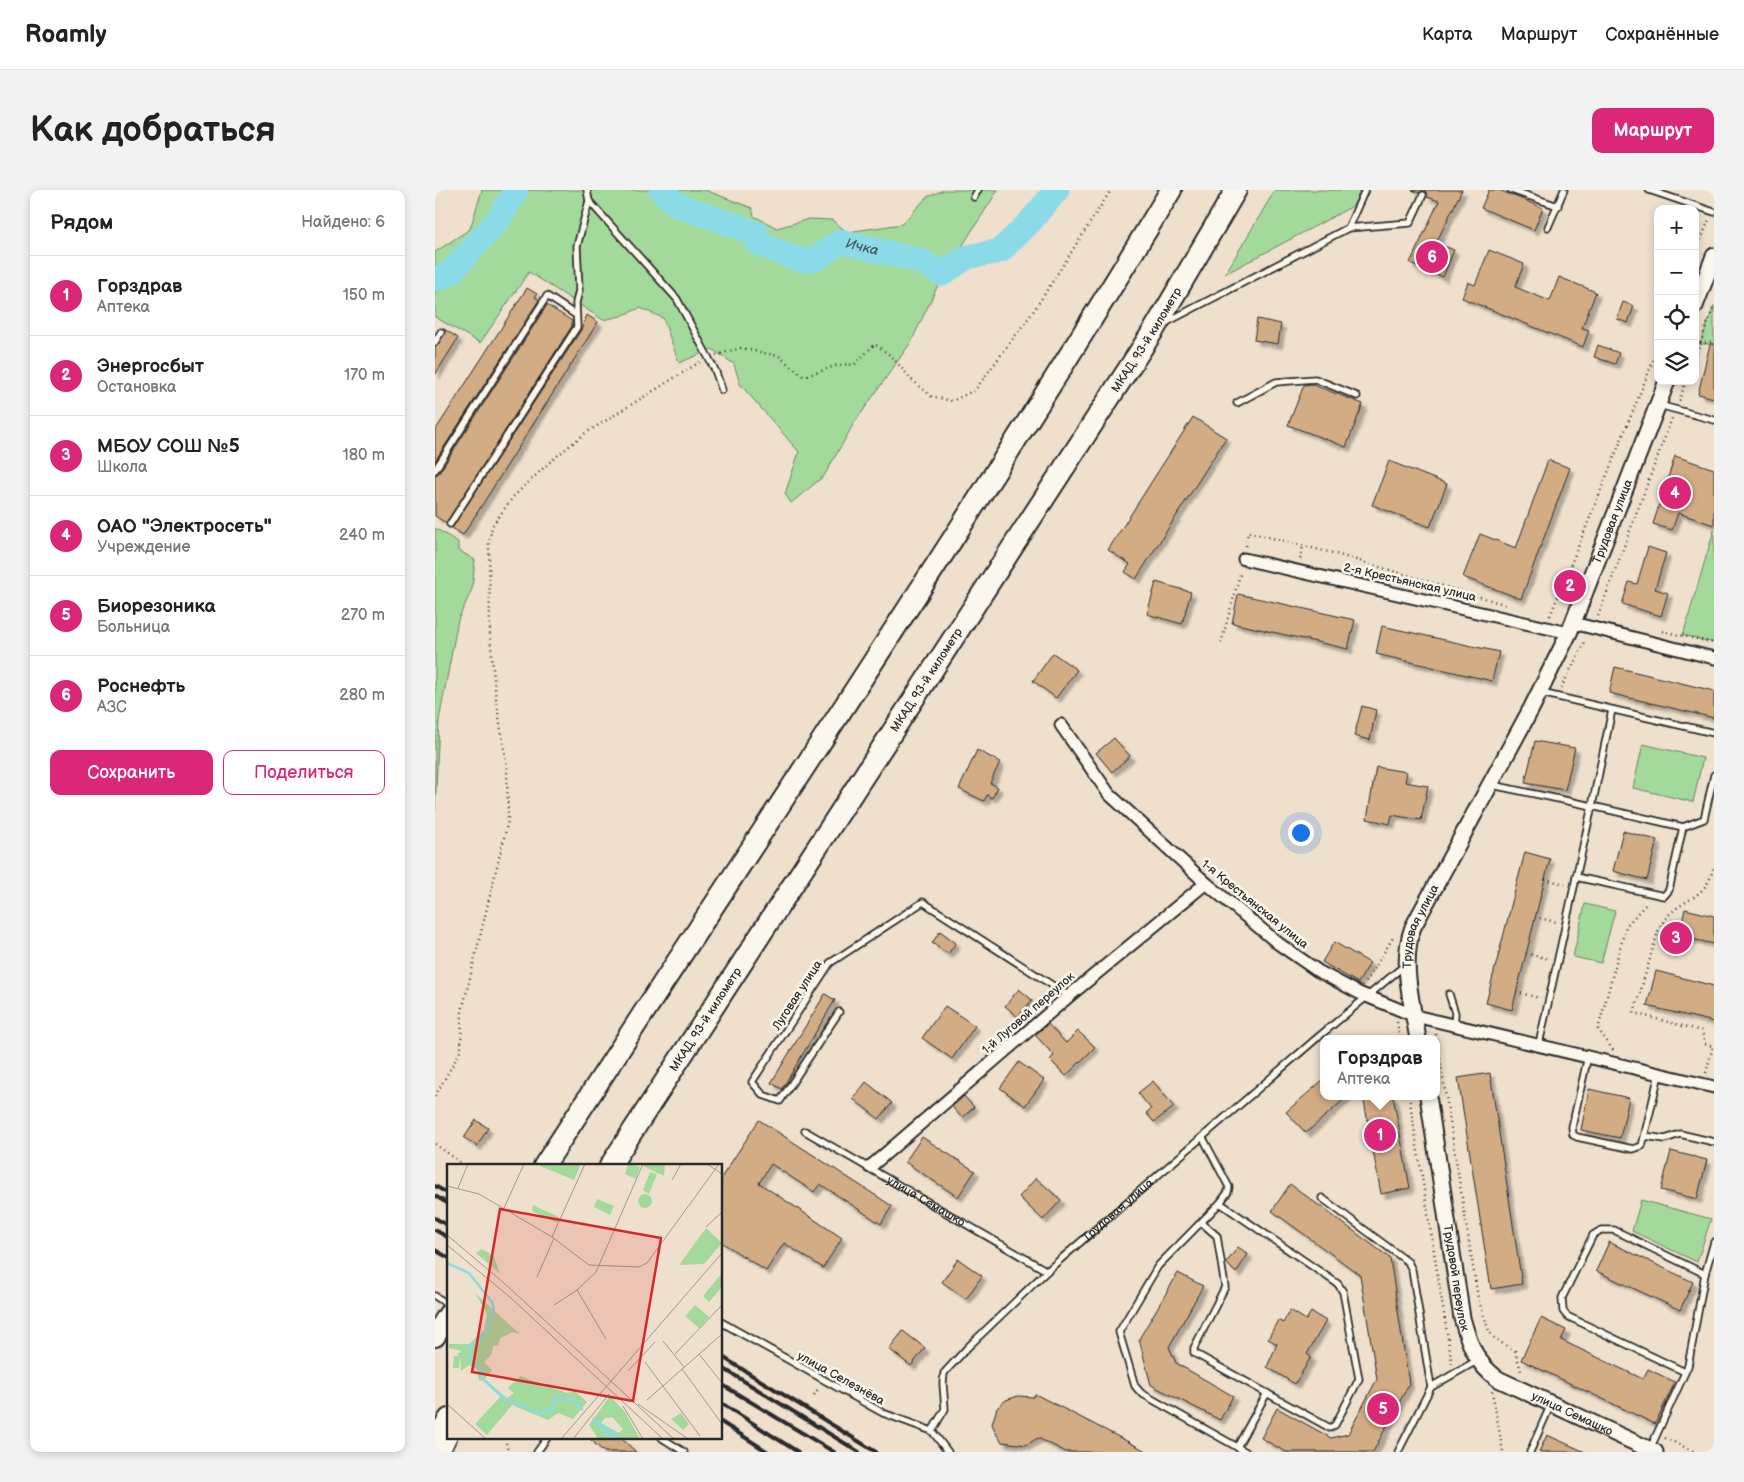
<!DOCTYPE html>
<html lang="ru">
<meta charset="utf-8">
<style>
body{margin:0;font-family:"Balsamiq Sans",sans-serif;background:#f2f2f2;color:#222}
.controls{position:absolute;right:15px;top:15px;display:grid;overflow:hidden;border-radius:10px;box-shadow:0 2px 8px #0003}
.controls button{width:45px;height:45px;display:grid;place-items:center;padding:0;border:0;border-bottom:1px solid #e0e0e0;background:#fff;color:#222;font:25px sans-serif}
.you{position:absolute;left:865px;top:642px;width:18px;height:18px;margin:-12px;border:4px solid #fff;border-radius:50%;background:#1a73e8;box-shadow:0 0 0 8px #1a73e833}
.badge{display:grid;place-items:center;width:32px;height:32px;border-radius:50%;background:#db2777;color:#fff;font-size:16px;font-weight:700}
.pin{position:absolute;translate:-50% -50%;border:2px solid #fff;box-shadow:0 1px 5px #0006}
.popup{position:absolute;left:885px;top:845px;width:120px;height:65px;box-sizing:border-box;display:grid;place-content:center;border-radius:10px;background:#fff;filter:drop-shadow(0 1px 4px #0005);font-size:16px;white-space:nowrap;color:#767676}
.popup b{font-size:19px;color:#222}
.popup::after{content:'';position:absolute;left:50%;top:100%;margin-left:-10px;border:10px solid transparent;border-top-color:#fff}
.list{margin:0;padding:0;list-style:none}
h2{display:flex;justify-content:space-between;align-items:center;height:65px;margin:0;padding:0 20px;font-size:21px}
h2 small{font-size:16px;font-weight:400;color:#767676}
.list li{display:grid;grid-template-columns:32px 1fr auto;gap:15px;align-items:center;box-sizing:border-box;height:80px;padding:0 20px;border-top:1px solid #e0e0e0}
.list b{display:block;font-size:19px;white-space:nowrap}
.list p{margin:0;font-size:16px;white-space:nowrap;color:#767676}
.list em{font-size:16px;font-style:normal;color:#767676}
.actions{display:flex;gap:10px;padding:15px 20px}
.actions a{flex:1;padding:11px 0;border:1px solid #db2777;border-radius:10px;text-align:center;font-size:18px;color:#db2777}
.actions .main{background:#db2777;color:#fff}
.icon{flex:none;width:28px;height:28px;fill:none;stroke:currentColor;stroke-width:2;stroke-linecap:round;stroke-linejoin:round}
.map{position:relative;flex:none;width:1279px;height:1262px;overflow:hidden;border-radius:10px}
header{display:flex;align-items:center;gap:30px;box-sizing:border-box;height:70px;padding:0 25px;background:#fff;border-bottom:1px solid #e0e0e0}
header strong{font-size:24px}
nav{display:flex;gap:28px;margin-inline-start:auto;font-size:18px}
.intro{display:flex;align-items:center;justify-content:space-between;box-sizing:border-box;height:120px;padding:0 30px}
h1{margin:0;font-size:35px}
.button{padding:12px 22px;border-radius:10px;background:#db2777;color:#fff;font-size:18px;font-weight:700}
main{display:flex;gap:30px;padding:0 30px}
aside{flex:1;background:#fff;border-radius:10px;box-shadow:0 2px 8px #0003}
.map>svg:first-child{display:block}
.green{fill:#a4d99c;stroke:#688264}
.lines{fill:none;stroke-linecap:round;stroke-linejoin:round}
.river{stroke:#8bdae8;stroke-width:25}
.building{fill:#d2ac84;stroke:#2b2b2b;filter:url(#shadow)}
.lane-casing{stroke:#2b2b2b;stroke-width:9}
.street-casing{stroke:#2b2b2b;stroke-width:15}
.secondary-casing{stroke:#2b2b2b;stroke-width:19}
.primary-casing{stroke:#2b2b2b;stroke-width:21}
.highway-casing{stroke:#2b2b2b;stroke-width:24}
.path{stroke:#2b2b2b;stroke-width:2.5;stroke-dasharray:1 4;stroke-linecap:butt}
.lane{stroke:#fbf7ec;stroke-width:5.5}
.street{stroke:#fbf7ec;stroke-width:11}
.secondary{stroke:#fbf7ec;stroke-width:15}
.primary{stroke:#fbf7ec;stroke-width:18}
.highway{stroke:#fbf7ec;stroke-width:20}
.rail{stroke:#2b2b2b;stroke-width:4}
.labels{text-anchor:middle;stroke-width:5;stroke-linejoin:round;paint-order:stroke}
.street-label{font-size:12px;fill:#2b2b2b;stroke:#fbf7ec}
.water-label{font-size:14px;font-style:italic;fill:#43575a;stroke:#fbf7ec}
.inset-river{fill:none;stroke:#8bdae8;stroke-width:2.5}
.inset-road{fill:none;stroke:#a1988c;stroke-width:1}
.view{fill:#d62828;fill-opacity:0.15;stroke:#d62828;stroke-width:2.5}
.inset-edge{fill:none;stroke:#2b2b2b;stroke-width:2.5}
</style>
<header>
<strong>Roamly</strong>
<nav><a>Карта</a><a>Маршрут</a><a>Сохранённые</a></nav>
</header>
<div class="intro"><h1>Как добраться</h1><a class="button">Маршрут</a></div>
<main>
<aside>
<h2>Рядом<small>Найдено: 6</small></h2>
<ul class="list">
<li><span class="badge">1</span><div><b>Горздрав</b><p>Аптека</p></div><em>150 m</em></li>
<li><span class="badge">2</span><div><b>Энергосбыт</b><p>Остановка</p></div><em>170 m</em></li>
<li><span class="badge">3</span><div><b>МБОУ СОШ №5</b><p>Школа</p></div><em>180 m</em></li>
<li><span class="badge">4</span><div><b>ОАО &quot;Электросеть&quot;</b><p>Учреждение</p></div><em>240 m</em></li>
<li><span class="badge">5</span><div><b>Биорезоника</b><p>Больница</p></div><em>270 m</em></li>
<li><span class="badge">6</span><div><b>Роснефть</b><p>АЗС</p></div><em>280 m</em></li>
</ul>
<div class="actions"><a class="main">Сохранить</a><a>Поделиться</a></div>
</aside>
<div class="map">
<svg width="1279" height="1262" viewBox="0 0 1279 1262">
<defs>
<filter id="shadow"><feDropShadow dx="4.5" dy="4.5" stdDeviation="1" flood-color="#0004"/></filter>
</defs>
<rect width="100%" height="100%" fill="#efe0cd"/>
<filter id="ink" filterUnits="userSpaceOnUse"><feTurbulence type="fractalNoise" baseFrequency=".02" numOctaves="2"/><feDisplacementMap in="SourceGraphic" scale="10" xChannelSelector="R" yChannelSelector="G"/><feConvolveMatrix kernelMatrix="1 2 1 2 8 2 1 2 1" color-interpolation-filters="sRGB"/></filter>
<g filter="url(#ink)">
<path class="green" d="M47,0H270L317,18L319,26L342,38L374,29L397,30L412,42L467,34L492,7L509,0H563L506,89L476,152L418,235L389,286L356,313L350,304L364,262L305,194L299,174L277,159L244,173L228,128L205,118L186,126L168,130L94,82L45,153L0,127V62L35,39Z
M840,0H926L918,16L790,84Z
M1279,116V154H1265Z
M0,338L23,352V360L40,370L37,399L23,430L4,530L0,623Z
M1279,340V453L1248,445Z
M1208,554L1268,568L1258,612L1198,598Z
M1150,714L1180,721L1166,773L1138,767Z
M1206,1010L1276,1029L1262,1072L1197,1041Z"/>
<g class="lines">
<g class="river">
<path id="s1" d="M226,0L242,15L321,43L322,53L364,70L381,69L405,51L486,71L507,84L532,67L565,61L593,34L622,0"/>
<path d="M0,89L15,83L63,30L81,0"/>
</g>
</g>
<path class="building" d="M977,0H1027L1001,53L1019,60L1008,87L975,73L1004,11L992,7L990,1L984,3Z
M1054,0H1064L1108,18L1099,40L1046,18Z
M1054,60L1089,74L1080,97L1115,111L1124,87L1161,102L1147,138L1154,140L1148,157L1027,108L1033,92L1040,95Z
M92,98L102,104L100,107L104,110L0,271V241Z
M1188,112L1199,116L1193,133L1182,129Z
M112,115L137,131V136L11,333L0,326V285L4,283Z
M152,125L163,132L28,345L17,338L146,140Z
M822,129L846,134L843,154L819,150Z
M9,139L23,148L0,185V157L10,144Z
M1275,154H1279V208L1263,204Z
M1163,155L1184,163L1180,174L1159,167Z
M876,194L928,214L911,257L853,235L869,195Z
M758,227L791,248L701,389L690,382L695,374L673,360Z
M1240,266L1279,279V335L1243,323L1237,340L1218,334Z
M1113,270L1135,278L1086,409L1028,387L1045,344L1081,358Z
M954,271L1012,294L995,337L937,315Z
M1213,357L1231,363L1220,399L1233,403L1226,426L1187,414L1194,392L1202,394Z
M721,392L756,402L747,434L712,424Z
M803,404L920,430L913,459L797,433Z
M947,436L1064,462L1057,491L941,464Z
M618,463L642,480L621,508L598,491Z
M1180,477L1279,501V528L1174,503Z
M927,516L941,520L935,550L919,546Z
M679,548L695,566L677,582L661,563Z
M1100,551L1140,558L1130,600L1090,593Z
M542,560L565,572L555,593L563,597L557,608L552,605L549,611L524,599Z
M941,577L972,582L970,592L993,596L986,630L957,625L955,634L932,629Z
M1188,641L1222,650L1212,690L1178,681Z
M1090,662L1115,669L1077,820L1051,813Z
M1250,719L1279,726V754L1244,746Z
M505,741L521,753L513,764L497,753Z
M899,752L935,773L923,793L887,772Z
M1221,781L1279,796V832L1212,816Z
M584,799L597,810L583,827L570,816Z
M390,804L400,810L347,899L336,893Z
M510,816L540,836L517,869L487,848Z
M613,834L631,853L643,841L660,857L631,886L615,870L619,865L600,845Z
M584,872L609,890L590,916L565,898Z
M1055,883L1087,1094L1056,1099L1023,888Z
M889,889V906H913L871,943L851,922Z
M718,891L739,917L719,932L711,923L716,919L703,903Z
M431,892L457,913L444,929L418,909Z
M1154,899L1194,908L1185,948L1146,940Z
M529,906L539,917L527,928L517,917Z
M928,906H958L975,998L946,1004Z
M41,930L53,938L42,956L29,948Z
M324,930L457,1016L446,1034L385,994L379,1002L336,974L324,993L407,1048L388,1078L349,1053L331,1081L286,1052V988Z
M487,947L540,981L523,1007L470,972Z
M1236,961L1272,970L1262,1009L1226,1000Z
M601,988L626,1010L608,1030L584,1007Z
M855,994L955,1068L974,1194L938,1262H851L826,1248L842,1218L896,1248L913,1244L942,1189L925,1085L837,1021Z
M1174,1052L1258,1092L1245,1120L1161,1081Z
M803,1057L813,1064L801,1083L791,1073Z
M523,1069L547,1086L531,1109L507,1092Z
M743,1083L768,1096L734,1157L741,1173L798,1206L785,1230L716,1195L704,1149Z
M855,1120L871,1130L876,1122L891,1131L872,1164L876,1167L860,1194L832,1177L842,1154L833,1149L843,1130L848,1133Z
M1106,1128L1131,1140L1126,1150L1208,1189L1213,1179L1240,1192L1220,1234L1086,1170Z
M468,1141L490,1158L476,1176L454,1159Z
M600,1204L713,1262H631L603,1248L591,1255L567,1252L562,1245L557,1234L562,1218L571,1210L583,1206L598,1207Z
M1112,1245L1150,1262H1104Z
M154,1248H186L201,1262H169Z"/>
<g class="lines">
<defs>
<g id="lane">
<path d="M152,0L154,11L242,109L280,180L287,200"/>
<path d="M1076,0L1123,16"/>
<path d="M1214,0L1279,22"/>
<path d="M539,7L543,0"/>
<path d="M1113,37L1129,0"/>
<path d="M913,38L975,33L988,5"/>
<path d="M730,133L913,38L930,0"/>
<path d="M0,152L6,142"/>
<path d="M802,213L841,192L880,189L922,206"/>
<path d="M1224,215L1279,230"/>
<path d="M0,280L112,106L141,125"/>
<path d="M15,334L142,137L141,113L144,100L142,56L154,11"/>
<path d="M1106,503L1279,543"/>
<path d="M1057,595L1157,616L1104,854"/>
<path d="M1248,637L1269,629L1279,585"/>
<path d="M1141,687L1229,706L1234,700L1248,637L1157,616L1177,520"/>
<path d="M1014,804L1020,823L1019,836"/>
<path d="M404,822L345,911L328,905L317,892L395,773L488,712L634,806"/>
<path d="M1153,866L1137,937L1138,945L1142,947L1198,959L1207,956L1224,884"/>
<path id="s2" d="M370,941L612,1081"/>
<path d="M1210,946L1230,949L1245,944L1279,952"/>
<path d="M768,948L794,997L793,1002L785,1013"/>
<path d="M887,1008L973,1072L977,1080L996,1197L963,1262"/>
<path d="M767,1033L782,1046L790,1097L759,1158V1163L895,1238L900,1235L924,1189L908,1102L903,1094L785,1013L723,1076L684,1142L700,1196L706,1203L811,1262"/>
<path d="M0,1106L14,1115"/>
<path d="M286,1132L448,1223L497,1241L513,1262"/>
<path d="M1250,1182L1132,1126L1128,1121L1127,1108L1158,1045L1166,1040H1179L1270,1084"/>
<path d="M996,1197L1043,1170"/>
<path id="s3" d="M497,1241L510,1219L508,1194L509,1183L533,1157L612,1081L882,848L970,775"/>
<path d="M227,1248L249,1262"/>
<path d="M802,1257L832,1203"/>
<path d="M1215,1259L1253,1176L1270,1084L1279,1052"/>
<path d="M102,1262L112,1248"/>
<path d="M1095,1262L1116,1214"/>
</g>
<path id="street" d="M809,369L1134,443
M1138,433L1279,468
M626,535L674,604L771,693L844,754L883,781L924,803L980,826L1279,897
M435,977L634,806L771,693"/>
<g id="secondary">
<path d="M1260,116L1279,66"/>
<path id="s4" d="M983,849C977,813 965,772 978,737L1096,519L1134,443L1232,191"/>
<path id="s5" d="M993,906L1027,1128C1034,1153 1041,1174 1063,1189L1220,1262"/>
</g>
<path id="primary" d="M5,1262L14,1243"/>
<g id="highway">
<path d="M109,976C319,651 536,331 736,0"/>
<path id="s6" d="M175,976L720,138L801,0"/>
<path d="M0,1146L14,1124"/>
<path d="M0,1251L14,1229"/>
</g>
</defs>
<use href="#lane" class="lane-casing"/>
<use href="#street" class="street-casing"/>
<use href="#secondary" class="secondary-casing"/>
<use href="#primary" class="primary-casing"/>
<use href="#highway" class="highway-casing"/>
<path class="path" d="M1260,64L1274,30
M1265,154L1279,151
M281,165L306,158L344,166L368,186C389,183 398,172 419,175L440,154L456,166L477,190L496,206L517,211L540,200L600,119L676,0
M1260,167L1279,116
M1244,211L1251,191
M811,356L813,342L901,364L1072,415
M865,369L868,356
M1115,426L1223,159
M1163,426L1237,228
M1227,441L1279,453
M786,453L806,381
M1126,498L1151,450
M1110,689L1130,694
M1100,727L1121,732
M1091,763L1114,769
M931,792L959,746
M1081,802L1104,808
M962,832L965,849
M1001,844L1043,1108L1054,1141L1060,1149L1080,1161L1087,1184
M1178,860L1163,839L1191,736L1212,713
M1271,883L1278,856L1270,854L1267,841L1199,823L1224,738C1243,705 1271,715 1279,675
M0,906L26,860L27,821L73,631L72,577L61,509L55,446L54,354L57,336L78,307L116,271L149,244L265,172
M974,906L1017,1174
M0,954L30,976
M1057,1201L1068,1262
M379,1205L384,1197
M70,1248L73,1262
M1230,1248L1260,1262"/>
<use href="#lane" class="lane"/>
<use href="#street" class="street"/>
<use href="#secondary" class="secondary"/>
<use href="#primary" class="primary"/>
<use href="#highway" class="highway"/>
<path class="rail" d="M0,996L14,1004
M0,1006L14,1014
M0,1028L14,1036
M0,1040L14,1048
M0,1060L14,1068
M286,1166L441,1262
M286,1177L424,1262
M286,1194L399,1262
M286,1213L363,1262
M286,1232L333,1262"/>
</g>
</g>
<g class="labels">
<g class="street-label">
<text dy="4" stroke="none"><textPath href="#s6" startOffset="985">МКАД, 93-й километр</textPath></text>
<text dy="4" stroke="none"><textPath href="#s4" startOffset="566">Трудовая улица</textPath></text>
<text transform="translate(975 392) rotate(13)" y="4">2-я Крестьянская улица</text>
<text dy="4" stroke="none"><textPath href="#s6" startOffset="580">МКАД, 93-й километр</textPath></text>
<text transform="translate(820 714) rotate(39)" y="4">1-я Крестьянская улица</text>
<text dy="4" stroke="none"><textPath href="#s4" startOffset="116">Трудовая улица</textPath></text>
<text transform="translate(362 805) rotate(-57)" y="4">Луговая улица</text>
<text transform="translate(593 823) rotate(-41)" y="4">1-й Луговой переулок</text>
<text dy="4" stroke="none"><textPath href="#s6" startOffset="175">МКАД, 93-й километр</textPath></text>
<text dy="4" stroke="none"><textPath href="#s2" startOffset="140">улица Семашко</textPath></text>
<text dy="4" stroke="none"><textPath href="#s3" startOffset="300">Трудовая улица</textPath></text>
<text dy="4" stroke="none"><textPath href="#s5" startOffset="184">Трудовой переулок</textPath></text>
<text transform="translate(406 1188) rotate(29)" y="4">улица Селезнёва</text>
<text dy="4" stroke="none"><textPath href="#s5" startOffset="379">улица Семашко</textPath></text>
</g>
<g class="water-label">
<text dy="5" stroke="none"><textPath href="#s1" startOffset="231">Ичка</textPath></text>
</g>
</g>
<g transform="translate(12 974)">
<rect width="275" height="275" fill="#efe0cd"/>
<path d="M94,0H131L133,2L127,16L93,2ZM181,0L193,3L189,15L178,10ZM197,0H218L217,12L196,2ZM203,8L210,10L202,30L196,26ZM191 37a7 7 0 1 1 14 0a7 7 0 1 1-14 0ZM150,35L167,42L163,51L147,43ZM86,41L112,53L110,59L85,47ZM259,64L275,79L257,100L232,101ZM35,85L47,92L53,110L29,89ZM275,109V123L262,138L256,132ZM28,129L73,170L66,168L53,174L52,181L46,182L45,190L37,198L45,206L38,215L60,234L67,229L61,224L73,212L120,229L128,227L140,238L126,255L111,249L101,256L65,241L40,271L28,260L54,232L38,216L32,217L30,205L22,201L14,207L13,192L12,204H6L7,192H12L10,190L15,187L2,184V180H22L37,166L40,150ZM248,141L262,153L252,164L238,152ZM163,232L178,248L193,275L166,274L150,259L163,275H147L150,273L142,261ZM165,253L176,265L172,269L154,259L158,254ZM234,249L242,260L236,266L224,255Z" fill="#a4d99c" fill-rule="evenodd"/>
<path class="inset-river" d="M0,99L22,109L45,138L47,146L40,158L42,164L32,178L22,182L21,188M21,190L36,208L37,216L57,235L94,250L105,246L108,237L114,233L125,236L136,246M146,254L165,275M151,259L168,269L169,275"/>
<path class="inset-road" d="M260,0L275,10M225,16L234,0M0,22L32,30L105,73L142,101L192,103L200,99L272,0M11,24L21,0M57,44L77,0M259,63L275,48M0,71L58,120L227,275M105,73L138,0M0,81L64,134L216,275M90,113L107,74M130,126L159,175M107,141L130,126L149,108L196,0M216,177L237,203M228,190L275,141M252,190L275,219M198,198L253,272M235,205L275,260M181,207L208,178M200,236L275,170M0,240L39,275M191,240L241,275M176,242L196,275M114,275L275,89M126,275L162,230"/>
<path class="view" d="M53,45L214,74L186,237L25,208Z"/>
<rect width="275" height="275" class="inset-edge"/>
</g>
</svg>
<div class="controls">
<button>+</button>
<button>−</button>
<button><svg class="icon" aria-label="locate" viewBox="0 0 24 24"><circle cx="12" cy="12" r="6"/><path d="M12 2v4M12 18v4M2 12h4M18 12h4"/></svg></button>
<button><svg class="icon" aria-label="layers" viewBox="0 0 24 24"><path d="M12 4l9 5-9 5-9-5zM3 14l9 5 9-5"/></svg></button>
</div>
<div class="you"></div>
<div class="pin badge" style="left:945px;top:945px">1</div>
<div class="popup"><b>Горздрав</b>Аптека</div>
<div class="pin badge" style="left:1135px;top:396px">2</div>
<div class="pin badge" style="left:1241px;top:748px">3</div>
<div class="pin badge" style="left:1240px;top:303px">4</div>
<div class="pin badge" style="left:948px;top:1219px">5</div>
<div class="pin badge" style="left:997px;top:67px">6</div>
</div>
</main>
